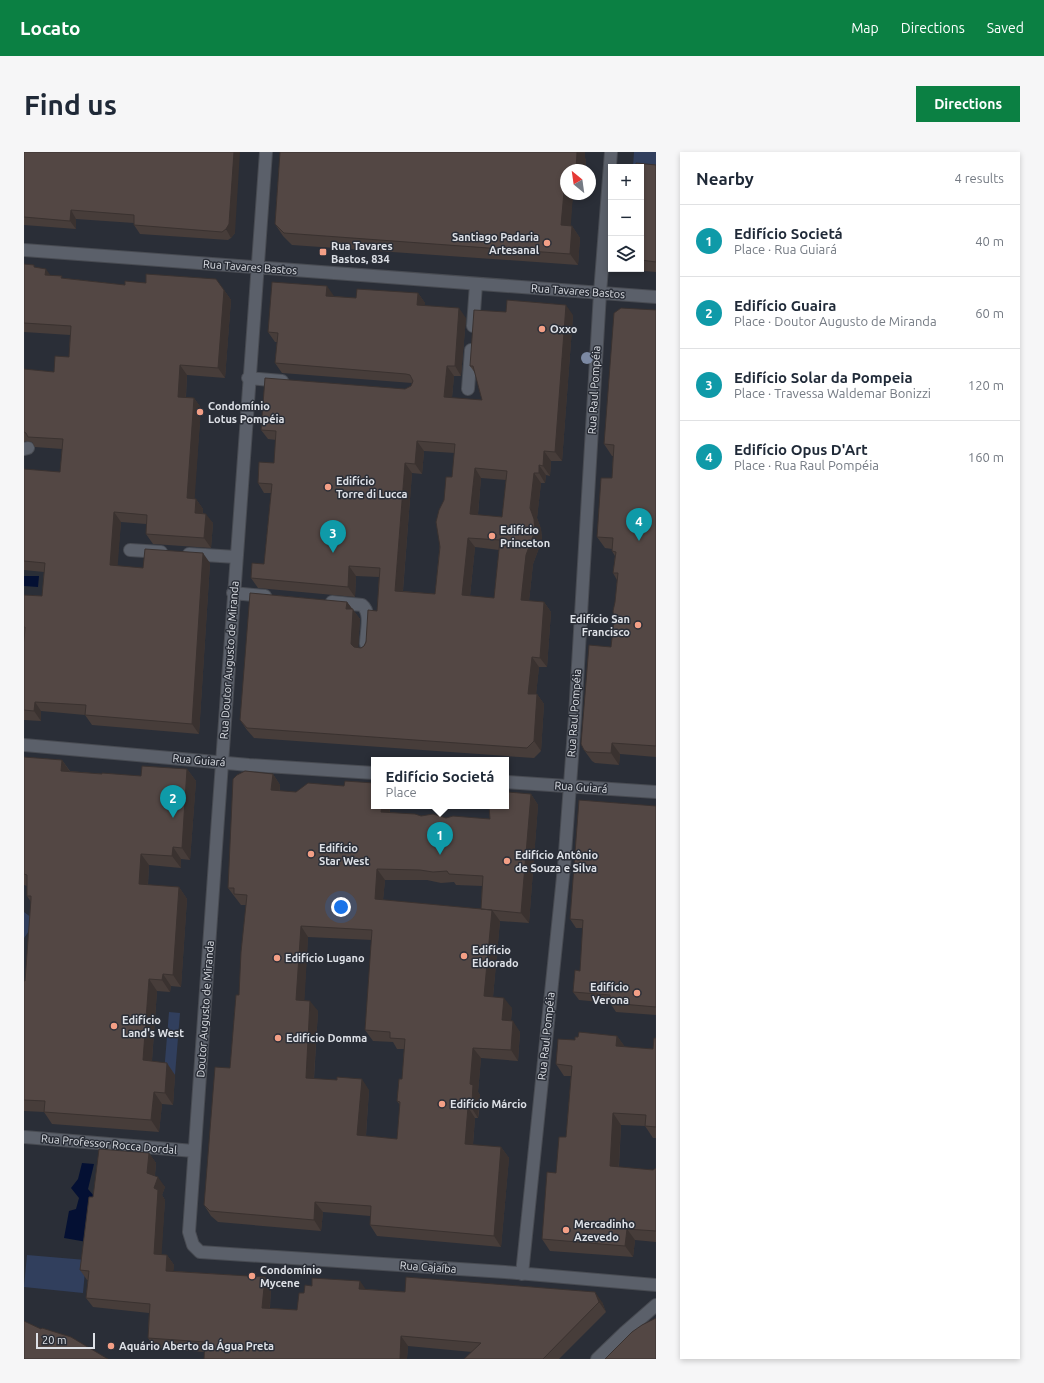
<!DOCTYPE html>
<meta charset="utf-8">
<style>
body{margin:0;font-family:Ubuntu,sans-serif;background:#f6f6f7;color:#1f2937}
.controls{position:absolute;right:12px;top:12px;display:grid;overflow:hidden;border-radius:0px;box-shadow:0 2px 6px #0003}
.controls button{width:36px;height:36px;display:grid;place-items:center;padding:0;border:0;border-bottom:1px solid #e0e1e3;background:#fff;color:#1f2937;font:20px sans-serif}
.compass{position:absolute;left:536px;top:12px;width:36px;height:36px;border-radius:50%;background:#fff;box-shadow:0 2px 6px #0003;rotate:331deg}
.scale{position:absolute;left:12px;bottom:10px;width:59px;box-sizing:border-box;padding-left:4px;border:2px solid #dde0e6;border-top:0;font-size:11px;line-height:14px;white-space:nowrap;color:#dde0e6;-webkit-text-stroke:3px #2a2e37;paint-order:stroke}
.you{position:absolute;left:317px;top:755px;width:14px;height:14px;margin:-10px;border:3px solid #fff;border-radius:50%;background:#1a73e8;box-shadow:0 0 0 6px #1a73e833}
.badge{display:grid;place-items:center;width:26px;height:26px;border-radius:50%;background:#0b8043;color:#fff;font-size:13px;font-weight:700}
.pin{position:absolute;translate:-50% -33px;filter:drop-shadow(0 1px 2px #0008)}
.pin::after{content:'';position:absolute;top:21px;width:14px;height:12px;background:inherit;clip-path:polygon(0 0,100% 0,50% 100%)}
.popup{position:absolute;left:347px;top:605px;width:138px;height:52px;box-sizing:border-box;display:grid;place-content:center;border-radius:0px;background:#fff;filter:drop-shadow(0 1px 3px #0005);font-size:13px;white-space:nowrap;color:#747a83}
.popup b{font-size:15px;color:#1f2937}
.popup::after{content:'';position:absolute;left:50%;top:100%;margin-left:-8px;border:8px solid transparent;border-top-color:#fff}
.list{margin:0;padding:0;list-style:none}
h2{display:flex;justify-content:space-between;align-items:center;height:52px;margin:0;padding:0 16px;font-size:17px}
h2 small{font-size:13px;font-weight:400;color:#747a83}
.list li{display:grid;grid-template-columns:26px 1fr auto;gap:12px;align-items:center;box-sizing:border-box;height:72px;padding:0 16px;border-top:1px solid #e0e1e3}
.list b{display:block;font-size:15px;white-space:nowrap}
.list p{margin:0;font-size:13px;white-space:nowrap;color:#747a83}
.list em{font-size:13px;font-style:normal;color:#747a83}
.icon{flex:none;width:22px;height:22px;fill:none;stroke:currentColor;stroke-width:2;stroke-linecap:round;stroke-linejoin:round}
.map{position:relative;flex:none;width:632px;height:1207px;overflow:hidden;border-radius:0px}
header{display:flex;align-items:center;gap:24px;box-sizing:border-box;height:56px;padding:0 20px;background:#0b8043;color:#fff}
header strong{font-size:19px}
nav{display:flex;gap:22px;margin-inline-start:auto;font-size:14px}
.intro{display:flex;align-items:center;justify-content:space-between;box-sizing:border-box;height:96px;padding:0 24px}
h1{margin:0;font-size:28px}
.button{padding:10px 18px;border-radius:0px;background:#0b8043;color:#fff;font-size:14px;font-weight:700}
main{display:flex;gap:24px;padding:0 24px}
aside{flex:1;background:#fff;border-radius:0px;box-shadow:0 2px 6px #0003}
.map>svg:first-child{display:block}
.green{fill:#313f5d}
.water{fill:#041033}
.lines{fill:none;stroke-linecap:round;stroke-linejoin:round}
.minor-casing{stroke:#484b52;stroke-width:14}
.minor{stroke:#5b606a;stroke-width:12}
.tree{fill:#7c89a3}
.wall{fill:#473d3a;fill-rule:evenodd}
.shaded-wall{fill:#3a3230}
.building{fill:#534744;stroke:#3a3230;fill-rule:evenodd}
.poi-dot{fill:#f39f86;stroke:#2a2e37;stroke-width:1.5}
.labels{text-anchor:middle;stroke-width:3;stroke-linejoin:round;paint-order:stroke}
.poi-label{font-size:11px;font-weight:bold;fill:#dde0e6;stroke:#2a2e37;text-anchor:start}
.street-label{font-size:11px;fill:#dde0e6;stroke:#2a2e37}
</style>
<header>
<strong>Locato</strong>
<nav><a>Map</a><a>Directions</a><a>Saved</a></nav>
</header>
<div class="intro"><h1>Find us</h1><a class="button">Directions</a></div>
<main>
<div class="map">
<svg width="632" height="1207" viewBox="0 0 632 1207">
<rect width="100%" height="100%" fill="#2a2e37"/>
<path class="green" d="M610,0H632V23L617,15H609Z
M0,760L12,769L0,786Z
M145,860L156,861L151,923L140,921Z
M3,1103L62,1108L59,1141L0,1135Z"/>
<path class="water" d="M0,424H15L14,435L0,434Z
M58,1011L70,1012L64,1037L70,1044L63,1090L40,1086L45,1059L52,1057L55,1046L47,1036L54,1027Z"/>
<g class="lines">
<defs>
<path id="minor" d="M242,0C214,360 191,720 165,1080L169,1093L176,1100L481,1120L632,1133
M0,98L632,145
M449,174L452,132
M224,226L258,229
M444,237L447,198
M0,297L4,296
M106,398L137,400
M165,402L212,405
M209,441L241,444
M308,450L338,453C348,461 342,480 342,492
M0,593L225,613L350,621
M482,630L632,640
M0,985L170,999
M498,1122L540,715L551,564L576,141L587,0
M573,1207L600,1181L632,1153"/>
</defs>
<use href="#minor" class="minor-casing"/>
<use href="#minor" class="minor"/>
</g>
<circle class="tree" cx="563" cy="206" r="6"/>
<path class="wall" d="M0,0L211,81L207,86L204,88L116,82L110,73V71L52,67V77L0,73Z
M256,0H561V6L562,8L561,18H542V42H549L546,74H548L556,86L554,113L268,93L259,84L251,72Z
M632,13V120L608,118L607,117H617V15Z
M0,112L12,116L26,123L39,126L101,133L200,138L207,148L201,226L163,223L162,245L170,246L177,256L170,347H172L179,357V361L189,371L187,396L129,392L122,382V372L97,370L93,414L119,416L186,411L175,582L68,573L61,563L17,559V569L0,568V443L18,444L20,420L0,418V317L36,320L38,297L11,295L8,290L2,289L0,290V217L30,220L45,205L46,183L0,180Z
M394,141L401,151L400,153L442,166L437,224H430L428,246L458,248L451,221L446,214L482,160L549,163L538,309H527L526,324L522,323L521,331H517L513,366L517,377L518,388L509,412L505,449L520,450L527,460L523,515H515L512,542H513L520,552L517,599L510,606L230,586L223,578L216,568L323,450L336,467L334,496H337L340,494L353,459L355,425L332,424L331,445L234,436L227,426L240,412L247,341H240L234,331L250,311L252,288L244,287L237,278L381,237L387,234L388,231L258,221L251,211L253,190H251L244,180L310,144L332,146ZM400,299L431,301L428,325L420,348L411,442L379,439L388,321L398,322ZM457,326L482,328L478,365L454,363ZM451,395L475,398L470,446L446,444Z
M632,158V605L596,602L595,613L571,611L568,609L560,598L587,495L590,468L593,428L589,421L591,404L588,399V397L581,396L573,385L588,326L589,304H588L580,292Z
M0,605L38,608L46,619L78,622L117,624L163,617L172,629L166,708L157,707V716L125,713L124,733L155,735L163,747L157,835L147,834L146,840L133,839L128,909L151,923L149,953L138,952L135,980L28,972L20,960L0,959V829H1L7,750L3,744V734L0,733Z
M249,622L256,633V639L366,654V660L397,664L422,666L466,667L482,654L507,642L514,653L505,771L476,769L469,845L488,856L487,869L496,880L494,909L457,906L454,940L456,943L455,961L454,966H451L449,993L477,995L485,1006L477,1095L353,1084L346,1073V1064L299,1060L297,1079L194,1070L187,1064L180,1053L206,916L215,843L222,753H217L204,736ZM361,728H403L417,731L430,730L432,733L458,734L457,757L359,748ZM284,785L348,788L341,878L349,889L369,890L373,897H380L378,927L373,949L376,953L373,987L342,984L345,938L290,927L294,859L280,848Z
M632,654V863L592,860L586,851L555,848L549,840L556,819L559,776H552L546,767Z
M593,884L601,895L629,897L632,886V986H629L621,974L597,973L595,1015L629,1018L632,1016V1090L611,1088L609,1105L526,1099L518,1087L532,1021L542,985L547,924H540L532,912L551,888L554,885Z
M125,1001L132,1011L131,1024L141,1035L138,1043L141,1048L137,1103H143L150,1113L149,1119L241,1125L247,1135L246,1156L273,1158L280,1141L342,1137L381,1140L578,1150L582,1160L535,1207H440L448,1200L384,1194L383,1207H180V1200L131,1196L124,1186L125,1161L69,1155L62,1146L64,1128H63L56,1118L69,1045Z"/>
<path class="shaded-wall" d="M210,0H216L211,81L207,86L202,77Z
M553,0H561V6L562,8L561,18H552Z
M541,29L542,31V42H549L546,85L537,73Z
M47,58L52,67V77L46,69Z
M548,74L556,86L554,113L546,102Z
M22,117L29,127L21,123Z
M303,134L310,144H302Z
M200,138L207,148L201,226L194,216Z
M394,141L401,151L400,163L393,153Z
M542,153L549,163L538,309L531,300Z
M435,156L442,166L437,224L431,214Z
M156,213L163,223L161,255L154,245Z
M423,214L430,224L427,255L420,245Z
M170,246L177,256L170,356L163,346Z
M393,289L400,299L398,322L391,312Z
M520,299L527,309L526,324L519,314Z
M381,311L388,321L378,449L371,439Z
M515,313L522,323L521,331L515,321Z
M451,316L457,326L453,372L446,362Z
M510,321L517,331L513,366L517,377L518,388L509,412L504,458L497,448Z
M172,347L179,357L178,370L171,361Z
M90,360L97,370L93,423L86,413Z
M182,362L189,371L187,396L180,386Z
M444,386L451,395L445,453L438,443Z
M179,401L186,411L175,582L168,572Z
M325,414L332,424L331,445L324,435Z
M323,450L336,467L334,502L327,492L322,457Z
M520,450L527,460L523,515L516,506Z
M508,505L515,515L511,552L504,542Z
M513,542L520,552L517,599L510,589Z
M11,550L17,559V569L10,559Z
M588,591L596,602L595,613L587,601Z
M38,608L46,620L37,619Z
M163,617L172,629L166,708L158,696Z
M249,622L256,633L255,649L247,638Z
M507,642L514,653L505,771L497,761Z
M358,654H366L365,670L357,660Z
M149,695L157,707V716L148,704Z
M117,702L125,713L123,743L115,732Z
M353,717L361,728L358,758L351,747Z
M155,735L163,747L157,835L149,823Z
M468,758L476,769L468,855L460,844Z
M277,774L284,785L280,858L272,848Z
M139,822L147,834L146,840L138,828Z
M125,827L133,839L127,920L119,908Z
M480,846L488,856L486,879L478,868Z
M286,849L294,859L289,937L282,926Z
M489,869L496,880L494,909L487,898Z
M593,884L601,895L592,894Z
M449,896L457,906L454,940L456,943L454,966L447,955L446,932Z
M143,911L151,923L149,953L141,941Z
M338,927L345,938L341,994L333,983Z
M130,940L138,952L135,980L127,968Z
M444,955L451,966L448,1003L441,992Z
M589,961L597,973L594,1025L586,1014Z
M477,995L485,1006L477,1095L470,1084Z
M125,1001L132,1011L130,1031L123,1021Z
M134,1025L141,1035L138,1043L141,1048L137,1112L130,1102V1036Z
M291,1050L299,1060L297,1079L290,1068Z
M603,1077L611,1088L609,1105L601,1094Z
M143,1103L150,1113L149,1128L142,1119Z
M241,1125L247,1135L245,1166L238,1156Z
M336,1129L343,1139L335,1137Z
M571,1140L578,1150L582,1160L575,1150Z
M377,1184L384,1194L383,1207H376Z"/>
<path class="building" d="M0,0H210L205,72L202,77L198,80L110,73V63L47,58L46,69L0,65Z
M256,0H553L552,18H542V29H541L537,73L548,74L546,102L260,81L251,72Z
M612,11L632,13V110L617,108V15H612Z
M0,112L10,113V115L22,117L21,123L38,124L37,126L101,133V129L122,131V122L192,127L200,138L194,216L156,213L154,245L170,246L163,346L172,347L171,361L182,362L180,386L122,382L123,363L90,360L86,413L119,416L121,397L179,401L168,572L61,563L62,553L11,550L10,559L0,558V490L1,475H0V443L18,444L21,411L0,409V317L36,320L39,287L4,285L2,281L0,280V217L30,220L31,204L45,205L47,174L0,171Z
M248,130L303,134L302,144L332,146L333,137L394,141L393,153L435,156L431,214H423L420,245L458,248L449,214H446L450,158L482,160L483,148L542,153L531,300L520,299L519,314L515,313V321H510L506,356L510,367L511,379L502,403L497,448L520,450L516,506L508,505L504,542H513L510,589L503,596L223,576L216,568L226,441L323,450L322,457H329V459L327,492L330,495L337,496L340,494L342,490L344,458L353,459L356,416L325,414L324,435L227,426L228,411L240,412L248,332L234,331L235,310L250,311L252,279L237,278L241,226L381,237L387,234L389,229L386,223L382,222L251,211L254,181L244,180ZM393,289L431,292L428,325H422L420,348L415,358L412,370L416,395L411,442L371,439L381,311L391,312ZM451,316L483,319L478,365L446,362ZM444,386L476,388L470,446L438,443Z
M597,156L632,158V594L588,591L587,601L563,600L560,598L557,592L565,493L587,495L590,468L589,459L591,450L594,421H589L592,400L588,399L589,386L573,385L577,326H588L590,293L580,292L590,161Z
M0,605L38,608L37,619L78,622V621L117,624L118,614L163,617L158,696L149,695L148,704L117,702L115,732L155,735L149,823L139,822L138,828L125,827L119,908L143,911L141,941L130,940L127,968L20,960L21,949L0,948V829H1L7,747V744H3V723L0,722Z
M221,619L249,622L247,638L272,640L284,631L320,634L321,629L350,631V654H358L357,660L391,662L397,664L409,662L422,666L429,664L466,667L465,654H482L484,640L507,642L497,761L457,757L459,724L425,722L423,719L409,720L396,718L353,717L351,747L468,758L460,844L480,846L478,868L489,869L487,898L449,896L446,932L449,933L448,950L447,955H444L441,992L477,995L470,1084L346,1073L347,1054L291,1050L290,1068L186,1059L180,1053L191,915L206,916L212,843H215L217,800L223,743L210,742V736H204L209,627L213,623ZM277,774L348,778L341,878L366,880V886L381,887L378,927H375L373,949L376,950L373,987L333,983L338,927L313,925V928L282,926L286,849L272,848Z
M555,648L632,654V855L586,851V843L549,840L551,818L556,819L559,768L546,767Z
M555,880L593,884L592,894L629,897L630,886H632V975L621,974L622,963L589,961L586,1014L629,1018L632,1016V1079L603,1077L601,1094L518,1087L523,1020L532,1021L535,985H542L548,914L532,912L534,887L551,888V885H554Z
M75,997L125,1001L123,1021L134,1025L130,1036L134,1038L130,1102L143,1103L142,1119L241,1125L238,1156L273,1158L275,1141H280L281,1133L288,1134V1126L336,1129L335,1137L381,1140L382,1125L571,1140L575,1150L519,1207H440L457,1191L377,1184L376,1207H180L181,1190L124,1186L126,1152L62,1146L65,1119L56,1118L65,1045H69Z
M632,1166V1207H581L608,1180L618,1173Z
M0,1169L17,1177L18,1176L47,1185L84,1207H0Z"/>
<g class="poi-dot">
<circle cx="523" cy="91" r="4"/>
<rect x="295" y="96" width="8" height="8" rx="2"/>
<circle cx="518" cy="177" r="4"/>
<circle cx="176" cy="260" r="4"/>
<circle cx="304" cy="335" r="4"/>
<circle cx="468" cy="384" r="4"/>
<circle cx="614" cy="473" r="4"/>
<circle cx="287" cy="702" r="4"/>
<circle cx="483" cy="709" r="4"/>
<circle cx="440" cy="804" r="4"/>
<circle cx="253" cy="806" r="4"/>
<circle cx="613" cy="841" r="4"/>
<circle cx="90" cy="874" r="4"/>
<circle cx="254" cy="886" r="4"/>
<circle cx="418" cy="952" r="4"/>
<circle cx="542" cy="1078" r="4"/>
<circle cx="228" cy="1124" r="4"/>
<circle cx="87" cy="1194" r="4"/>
</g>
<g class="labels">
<g class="poi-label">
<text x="515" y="89" text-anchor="end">Santiago Padaria<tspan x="515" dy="13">Artesanal</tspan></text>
<text x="307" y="98">Rua Tavares<tspan x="307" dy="13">Bastos, 834</tspan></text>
<text x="526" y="181">Oxxo</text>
<text x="184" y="258">Condomínio<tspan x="184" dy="13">Lotus Pompéia</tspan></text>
<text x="312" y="333">Edifício<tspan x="312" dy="13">Torre di Lucca</tspan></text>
<text x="476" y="382">Edifício<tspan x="476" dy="13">Princeton</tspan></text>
<text x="606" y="471" text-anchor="end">Edifício San<tspan x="606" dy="13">Francisco</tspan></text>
<text x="295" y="700">Edifício<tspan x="295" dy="13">Star West</tspan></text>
<text x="491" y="707">Edifício Antônio<tspan x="491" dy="13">de Souza e Silva</tspan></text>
<text x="448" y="802">Edifício<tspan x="448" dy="13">Eldorado</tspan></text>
<text x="261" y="810">Edifício Lugano</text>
<text x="605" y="839" text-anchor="end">Edifício<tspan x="605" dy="13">Verona</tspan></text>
<text x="98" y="872">Edifício<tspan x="98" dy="13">Land's West</tspan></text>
<text x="262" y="890">Edifício Domma</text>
<text x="426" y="956">Edifício Márcio</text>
<text x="550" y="1076">Mercadinho<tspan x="550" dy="13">Azevedo</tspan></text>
<text x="236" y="1122">Condomínio<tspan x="236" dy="13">Mycene</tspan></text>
<text x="95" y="1198">Aquário Aberto da Água Preta</text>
</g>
<g class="street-label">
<text transform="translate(226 115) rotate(4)" y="4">Rua Tavares Bastos</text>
<text transform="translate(554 139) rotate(4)" y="4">Rua Tavares Bastos</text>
<text transform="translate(570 238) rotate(-87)" y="4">Rua Raul Pompéia</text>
<text transform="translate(205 508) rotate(-86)" y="4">Rua Doutor Augusto de Miranda</text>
<text transform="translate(550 561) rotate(-86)" y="4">Rua Raul Pompéia</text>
<text transform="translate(175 608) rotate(5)" y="4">Rua Guiará</text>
<text transform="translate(557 635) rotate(4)" y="4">Rua Guiará</text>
<text transform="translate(181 857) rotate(-86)" y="4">Doutor Augusto de Miranda</text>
<text transform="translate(522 884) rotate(-84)" y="4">Rua Raul Pompéia</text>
<text transform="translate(85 992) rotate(5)" y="4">Rua Professor Rocca Dordal</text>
<text transform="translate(404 1115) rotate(4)" y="4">Rua Cajaíba</text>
</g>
</g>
</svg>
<div class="controls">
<button>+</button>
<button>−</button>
<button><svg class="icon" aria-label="layers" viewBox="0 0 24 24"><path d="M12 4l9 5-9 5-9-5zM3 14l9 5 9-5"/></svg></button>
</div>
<svg class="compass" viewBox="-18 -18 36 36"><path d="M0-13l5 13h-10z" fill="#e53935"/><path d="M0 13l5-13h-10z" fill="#747a83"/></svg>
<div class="scale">20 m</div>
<div class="you"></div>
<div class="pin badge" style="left:416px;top:703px;background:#0f9aa8">1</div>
<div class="popup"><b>Edifício Societá</b>Place</div>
<div class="pin badge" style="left:149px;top:666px;background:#0f9aa8">2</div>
<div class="pin badge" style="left:309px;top:401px;background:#0f9aa8">3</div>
<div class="pin badge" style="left:615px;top:389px;background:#0f9aa8">4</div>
</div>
<aside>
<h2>Nearby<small>4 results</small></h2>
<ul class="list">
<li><span class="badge" style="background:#0f9aa8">1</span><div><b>Edifício Societá</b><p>Place · Rua Guiará</p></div><em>40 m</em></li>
<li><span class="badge" style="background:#0f9aa8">2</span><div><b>Edifício Guaira</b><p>Place · Doutor Augusto de Miranda</p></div><em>60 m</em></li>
<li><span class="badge" style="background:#0f9aa8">3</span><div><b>Edifício Solar da Pompeia</b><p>Place · Travessa Waldemar Bonizzi</p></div><em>120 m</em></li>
<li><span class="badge" style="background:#0f9aa8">4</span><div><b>Edifício Opus D'Art</b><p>Place · Rua Raul Pompéia</p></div><em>160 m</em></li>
</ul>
</aside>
</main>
